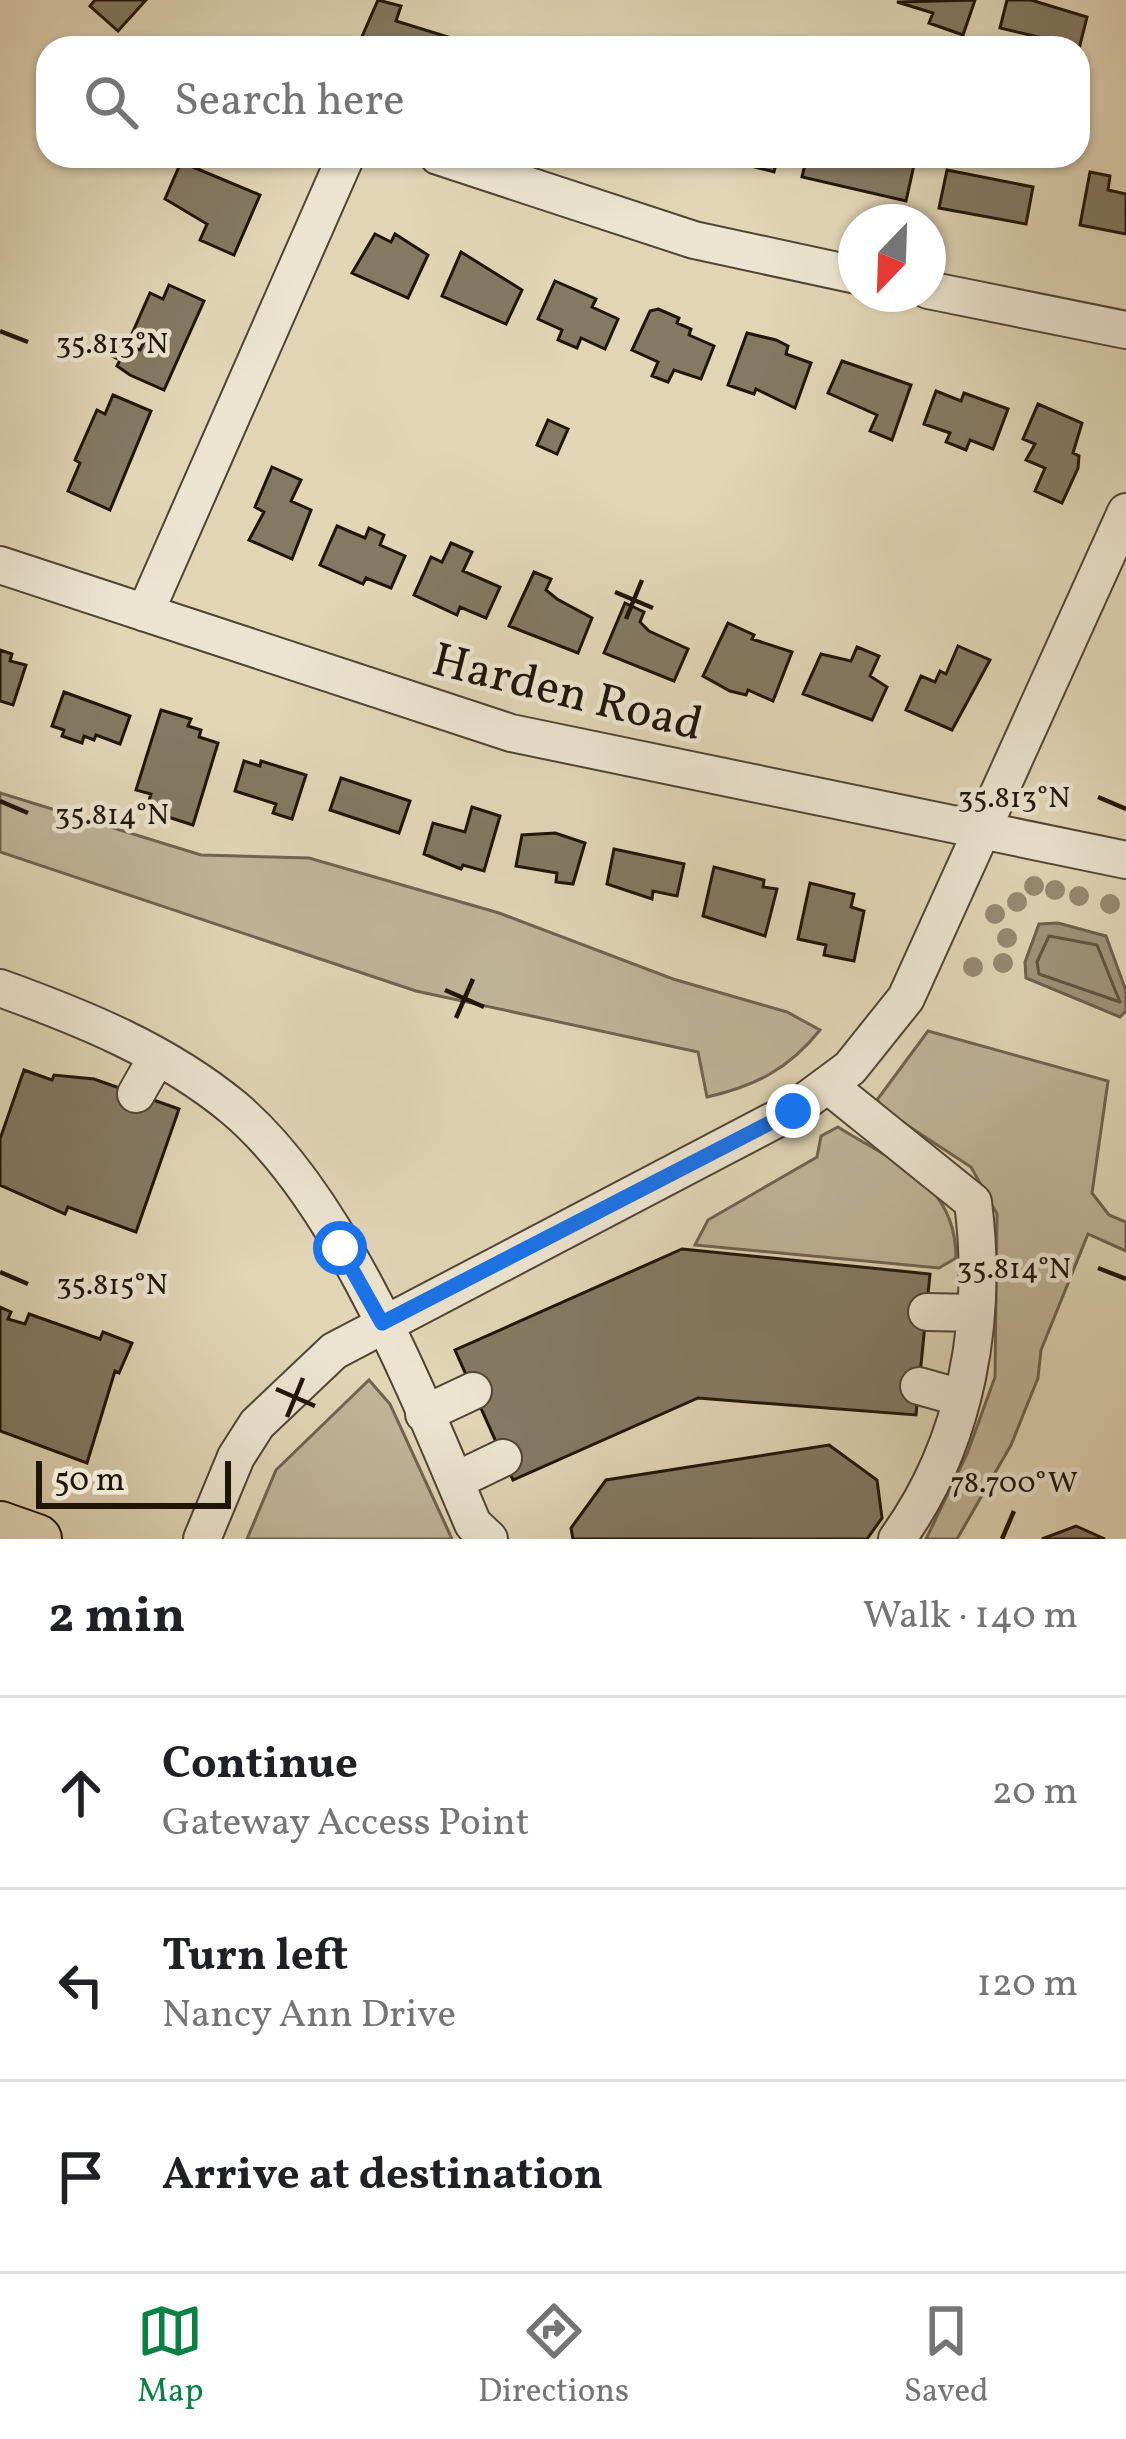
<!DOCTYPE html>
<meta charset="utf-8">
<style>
body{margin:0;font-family:Vollkorn,serif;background:#f2f2f2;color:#202124}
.compass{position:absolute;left:838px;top:204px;width:108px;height:108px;border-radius:50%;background:#fff;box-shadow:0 3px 9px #0004;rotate:203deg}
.scale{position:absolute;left:36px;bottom:30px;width:195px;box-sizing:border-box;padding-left:12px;border:6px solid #201509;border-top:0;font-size:33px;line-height:42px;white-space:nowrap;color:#201509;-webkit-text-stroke:9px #ece4d0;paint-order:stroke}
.stop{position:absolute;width:36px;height:36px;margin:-27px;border:9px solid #1a73e8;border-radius:50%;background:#fff}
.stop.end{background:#1a73e8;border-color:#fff;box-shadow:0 3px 12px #0008}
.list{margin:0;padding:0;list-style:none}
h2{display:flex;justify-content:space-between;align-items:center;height:156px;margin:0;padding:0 48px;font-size:51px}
h2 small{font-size:39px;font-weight:400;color:#757577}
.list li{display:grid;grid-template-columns:78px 1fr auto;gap:36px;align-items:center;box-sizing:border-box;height:192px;padding:0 48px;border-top:3px solid #e0e0e0}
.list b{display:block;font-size:45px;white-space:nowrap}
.list p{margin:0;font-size:39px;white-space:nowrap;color:#757577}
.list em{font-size:39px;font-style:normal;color:#757577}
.icon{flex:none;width:66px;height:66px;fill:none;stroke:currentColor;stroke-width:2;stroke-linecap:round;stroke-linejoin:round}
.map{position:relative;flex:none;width:1126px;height:1539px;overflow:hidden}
.search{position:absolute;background:#fff;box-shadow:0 3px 9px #0004;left:36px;right:36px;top:36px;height:132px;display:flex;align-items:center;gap:30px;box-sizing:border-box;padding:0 42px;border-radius:36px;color:#757577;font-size:45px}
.sheet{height:732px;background:#fff}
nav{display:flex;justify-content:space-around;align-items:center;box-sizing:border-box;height:168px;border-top:3px solid #e0e0e0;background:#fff;font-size:33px;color:#757577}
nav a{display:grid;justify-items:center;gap:6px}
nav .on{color:#0b8043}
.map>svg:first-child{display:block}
.green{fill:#c0b499;stroke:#706451;stroke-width:3}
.water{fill:#9f947b;stroke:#6c614d;stroke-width:3}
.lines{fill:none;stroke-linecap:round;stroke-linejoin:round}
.shore{stroke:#605442;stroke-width:3}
.building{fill:#847963;stroke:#201509;stroke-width:3}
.minor-casing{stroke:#504534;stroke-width:40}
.major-casing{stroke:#201509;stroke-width:52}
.minor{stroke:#ece4d0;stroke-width:36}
.major{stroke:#e1d5b6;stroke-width:48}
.tree{fill:#968a72}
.route{stroke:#1a73e8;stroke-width:15}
.ticks{fill:none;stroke:#201509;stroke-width:4.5}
.labels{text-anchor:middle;stroke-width:9;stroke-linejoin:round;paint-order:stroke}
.street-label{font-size:48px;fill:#201509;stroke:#ece4d0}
.ticks-label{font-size:30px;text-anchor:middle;fill:#201509;stroke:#ece4d0;stroke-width:9;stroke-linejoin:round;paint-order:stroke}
</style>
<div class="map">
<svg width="1126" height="1539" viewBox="0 0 1126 1539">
<rect width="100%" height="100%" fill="#e1d5b6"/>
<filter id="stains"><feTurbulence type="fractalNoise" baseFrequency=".00167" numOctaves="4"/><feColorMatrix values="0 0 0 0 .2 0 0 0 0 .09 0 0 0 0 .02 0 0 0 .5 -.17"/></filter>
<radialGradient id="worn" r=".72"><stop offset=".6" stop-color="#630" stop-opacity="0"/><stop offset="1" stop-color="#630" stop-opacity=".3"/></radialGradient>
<path class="green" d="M0,793L201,855L309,858L499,913L673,979L787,1012L820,1030C789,1069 755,1086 707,1097L698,1052L416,991L0,852Z
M928,1031L1108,1081L1092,1193L1109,1215L1126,1222V1251L1088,1234L1041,1350L1038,1378L1011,1445L957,1539H926L967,1454L995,1377L997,1214L971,1167L887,1112L877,1100Z
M838,1127C896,1164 956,1182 956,1258L939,1268L695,1245L708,1220L817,1157L821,1136Z
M369,1380L390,1404L452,1539H247L276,1470Z"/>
<path class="water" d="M1058,923L1106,936L1126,991V1011L1120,1017L1026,978L1025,962L1039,924Z"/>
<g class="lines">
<path class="shore" d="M1049,936L1097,945L1120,1002L1039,974L1037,962Z"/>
</g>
<path class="building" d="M95,0H146L118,31L90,6Z
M378,0L401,6L396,21L448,37L444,48H357Z
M975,0L963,35L929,23L933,13L897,2Z
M1007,0H1031L1087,17L1078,53V48H1054L1055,41L1000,28Z
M714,156H778L774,172Z
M807,156H916L906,201L802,177Z
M181,162L260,195L234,255L200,240L207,224L165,199Z
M947,170L1033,187L1026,224L939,208Z
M1090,172L1110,176L1108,190L1126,194V234L1080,225Z
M375,234L391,242L395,234L428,255L408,298L352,273Z
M461,252L522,290L506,324L442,296Z
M555,281L596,299L592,307L618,319L605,349L581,338L577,348L558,340L562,330L538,319Z
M169,285L204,301L164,390L130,375L117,366L120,360L97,349L103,337L140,350L144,342L131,336L150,293L163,299Z
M658,309L679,318L677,323L691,329L689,335L714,346L701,379L674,370L668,382L652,376L658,362L632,350L650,311Z
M747,333L776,340L788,346L786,354L811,363L795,408L756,389L754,394L728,385Z
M842,361L911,385L892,440L870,431L877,415L828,393Z
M936,391L961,401L964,393L1008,409L993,449L970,440L966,450L946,442L950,433L924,424Z
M113,395L151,411L110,510L68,491L80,463L75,460L97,410L105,414Z
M1038,404L1082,423L1073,453L1079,456L1078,468L1062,503L1035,491L1045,468L1026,460L1035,444L1023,439Z
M548,420L568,429L557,454L537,445Z
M272,467L301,480L291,501L311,510L292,559L249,540L264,512L255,507Z
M337,526L365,538L369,528L384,535L380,545L405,556L391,588L366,578L363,584L320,565Z
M451,543L472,552L463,571L500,587L486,618L460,607L457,615L414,595L431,557L442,562Z
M534,572L551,579L546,590L557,599L592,618L578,653L509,626Z
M625,603L644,612L640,622L649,631L688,649L674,681L604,653Z
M728,623L754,635L752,639L792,652L773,701L748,690L746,695L730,691L703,676Z
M958,646L990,660L952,730L906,710L921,676L935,682L940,671L946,674Z
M857,647L879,656L870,676L887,687L872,720L803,694L821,654L851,661Z
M0,650L12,654L10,661L26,665L13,705L0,701Z
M64,692L130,716L120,744L96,735L94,740L84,736L82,743L62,736L64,730L52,726Z
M161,710L191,719L188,726L201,730L199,737L218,743L193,825L146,810L151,794L136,790Z
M244,761L260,766L261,761L306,775L292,819L273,813L276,804L235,791Z
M341,778L410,801L399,833L330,810Z
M472,807L500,816L484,871L463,865L461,869L424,854L433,823L465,832Z
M555,833L585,843L573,884L556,882L557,873L516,866L522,835Z
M614,849L684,864L677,896L653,891L652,899L607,884Z
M714,867L764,880L763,887L777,889L765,936L703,916Z
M810,883L854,894L851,907L864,911L854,961L824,955L826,945L798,939Z
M24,1070L52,1080L54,1075L94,1079L179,1109L136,1232L68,1207L65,1214L0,1185V1139Z
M682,1249L930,1274L916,1415L698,1398L513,1480L455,1350Z
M0,1307L11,1312L8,1319L25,1324L29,1314L100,1339L103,1332L132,1343L119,1373L115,1371L87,1463L0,1431Z
M829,1445L877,1480L882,1518L867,1539H573L571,1528L606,1480Z
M1076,1526L1105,1539H1042Z"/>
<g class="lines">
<defs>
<path id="minor" d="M438,156L694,240L856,275
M928,290L1126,330
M0,565L511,733L1126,860
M145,613L346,156
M0,988C83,1018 165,1051 234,1108C342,1199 418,1395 473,1524L489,1539
M829,1086L973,1202C988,1319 967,1442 897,1539
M136,1094L157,1057
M927,1312L976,1313
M919,1386L962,1398
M424,1414L473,1391
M455,1481L503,1458
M202,1539L236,1457L257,1424L334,1351L792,1111L850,1068L906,998L1126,512"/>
<path id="major" d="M0,1526L37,1539"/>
</defs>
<use href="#minor" class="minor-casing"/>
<use href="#major" class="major-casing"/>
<use href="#minor" class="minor"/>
<use href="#major" class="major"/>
</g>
<g class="tree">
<circle cx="1034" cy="886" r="10"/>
<circle cx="1055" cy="890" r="10"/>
<circle cx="1079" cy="896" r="10"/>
<circle cx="1017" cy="902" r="10"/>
<circle cx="1110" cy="904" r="10"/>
<circle cx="995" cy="914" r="10"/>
<circle cx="1007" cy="938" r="10"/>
<circle cx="1003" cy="963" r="10"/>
<circle cx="973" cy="967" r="10"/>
</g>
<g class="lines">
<path class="route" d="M340,1248L382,1323L793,1111"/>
</g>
<path class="ticks" d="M0,331L28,342M615,592L653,608M626,619L642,580M1098,797L1126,809M0,801L28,813M445,990L484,1007M456,1018L473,979M1098,1268L1126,1279M0,1272L28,1284M276,1389L315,1406M287,1417L303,1378M1002,1539L1014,1511"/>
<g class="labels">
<g class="street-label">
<text transform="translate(568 690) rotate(14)" y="17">Harden Road</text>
</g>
</g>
<g class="ticks-label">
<text x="112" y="353">35.813°N</text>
<text x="1014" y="807">35.813°N</text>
<text x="112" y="824">35.814°N</text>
<text x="1014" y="1278">35.814°N</text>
<text x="112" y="1294">35.815°N</text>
<text x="1014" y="1492">78.700°W</text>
</g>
<rect width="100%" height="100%" filter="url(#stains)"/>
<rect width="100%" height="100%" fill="url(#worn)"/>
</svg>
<svg class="compass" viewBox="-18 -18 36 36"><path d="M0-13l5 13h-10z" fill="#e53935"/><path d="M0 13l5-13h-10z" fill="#757577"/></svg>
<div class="scale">50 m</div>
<div class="stop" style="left:340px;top:1248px"></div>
<div class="stop end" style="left:793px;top:1111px"></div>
<div class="search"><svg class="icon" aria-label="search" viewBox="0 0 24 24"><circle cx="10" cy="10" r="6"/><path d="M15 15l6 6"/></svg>Search here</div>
</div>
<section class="sheet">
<h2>2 min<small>Walk · 140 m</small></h2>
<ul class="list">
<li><svg class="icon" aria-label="ahead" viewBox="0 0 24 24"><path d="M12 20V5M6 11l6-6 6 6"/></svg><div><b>Continue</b><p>Gateway Access Point</p></div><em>20 m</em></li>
<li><svg class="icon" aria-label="left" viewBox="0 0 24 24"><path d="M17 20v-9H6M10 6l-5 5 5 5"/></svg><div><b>Turn left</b><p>Nancy Ann Drive</p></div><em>120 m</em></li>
<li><svg class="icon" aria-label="arrive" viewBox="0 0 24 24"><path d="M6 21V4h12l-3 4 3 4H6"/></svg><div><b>Arrive at destination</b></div></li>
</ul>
</section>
<nav>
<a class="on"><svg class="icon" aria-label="map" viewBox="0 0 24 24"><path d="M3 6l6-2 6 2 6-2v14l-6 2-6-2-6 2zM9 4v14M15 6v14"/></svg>Map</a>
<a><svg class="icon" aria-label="directions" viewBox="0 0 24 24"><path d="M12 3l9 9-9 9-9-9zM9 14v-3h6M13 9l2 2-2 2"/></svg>Directions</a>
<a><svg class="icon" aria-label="saved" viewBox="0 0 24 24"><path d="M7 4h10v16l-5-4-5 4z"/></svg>Saved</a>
</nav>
